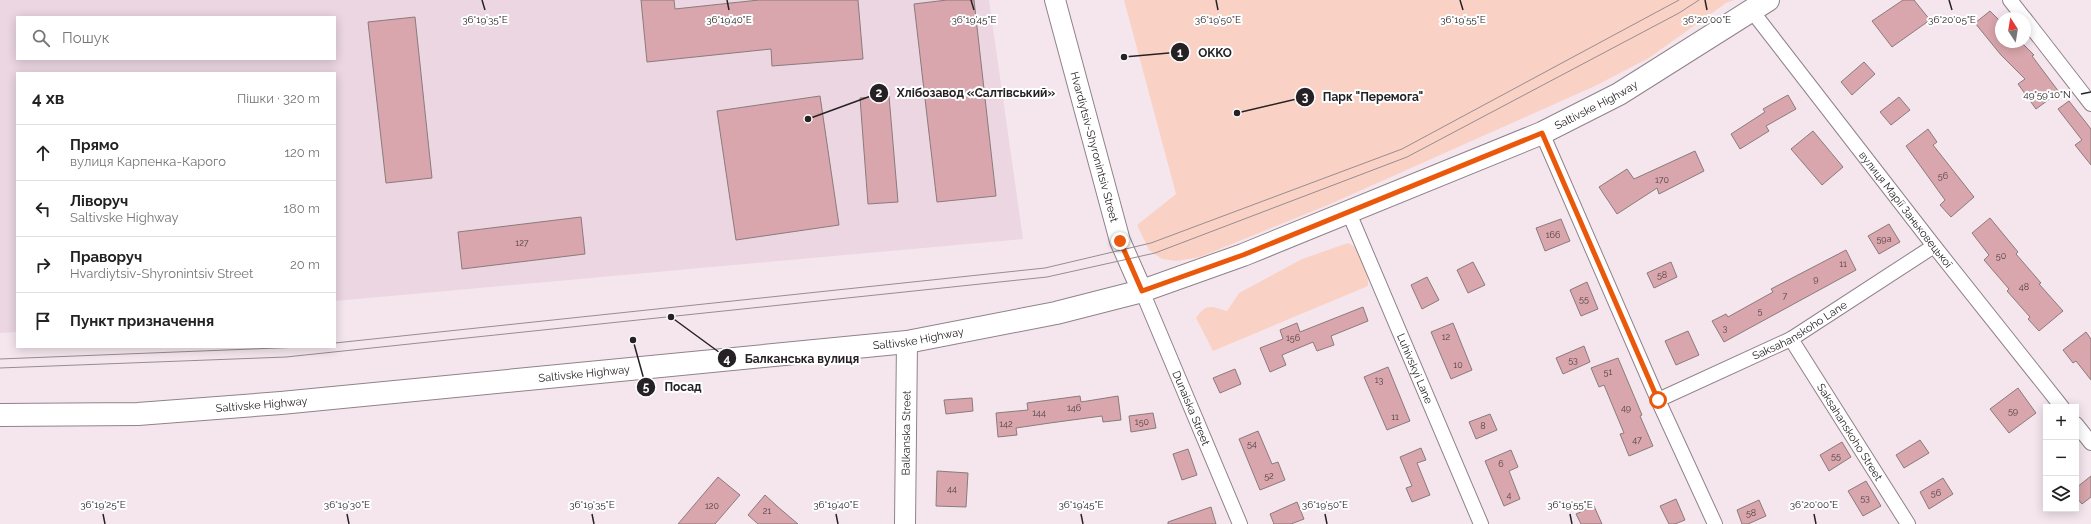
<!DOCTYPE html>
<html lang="uk">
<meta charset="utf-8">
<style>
body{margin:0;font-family:Raleway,sans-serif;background:#f2f2f2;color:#222}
.controls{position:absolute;right:12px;bottom:12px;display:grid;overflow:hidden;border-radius:0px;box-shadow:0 2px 10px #0003}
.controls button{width:36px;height:36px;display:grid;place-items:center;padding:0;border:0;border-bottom:1px solid #e0e0e0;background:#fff;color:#222;font:20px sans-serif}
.compass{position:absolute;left:1995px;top:12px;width:36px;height:36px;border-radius:50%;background:#fff;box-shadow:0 2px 10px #0003;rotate:348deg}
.stop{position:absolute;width:12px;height:12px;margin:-9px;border:3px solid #ea580c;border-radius:50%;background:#fff}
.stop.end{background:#ea580c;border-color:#fff;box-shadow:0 1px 4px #0008}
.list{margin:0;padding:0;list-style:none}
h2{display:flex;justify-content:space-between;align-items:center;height:52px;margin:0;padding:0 16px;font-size:17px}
h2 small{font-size:13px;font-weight:400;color:#767676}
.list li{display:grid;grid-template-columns:26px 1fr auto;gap:12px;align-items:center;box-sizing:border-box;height:56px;padding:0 16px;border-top:1px solid #e0e0e0}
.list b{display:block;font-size:15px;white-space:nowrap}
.list p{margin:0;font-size:13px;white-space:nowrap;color:#767676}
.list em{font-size:13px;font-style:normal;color:#767676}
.icon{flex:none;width:22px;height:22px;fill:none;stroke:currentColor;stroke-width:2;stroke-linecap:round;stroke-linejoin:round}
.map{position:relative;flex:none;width:2091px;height:524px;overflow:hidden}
.search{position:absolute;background:#fff;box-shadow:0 2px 10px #0003;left:16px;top:16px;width:320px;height:44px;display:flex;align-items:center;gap:10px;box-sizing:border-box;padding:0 14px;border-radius:0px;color:#767676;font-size:15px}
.panel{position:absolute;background:#fff;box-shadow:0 2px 10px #0003;left:16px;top:72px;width:320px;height:276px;border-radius:0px}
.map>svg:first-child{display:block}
.built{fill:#ebd6e2;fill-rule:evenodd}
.green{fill:#fad2c5}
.building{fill:#d8a6ac;stroke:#8a7b7c}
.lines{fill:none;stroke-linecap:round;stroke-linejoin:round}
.street-casing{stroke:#8f828a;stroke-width:16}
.secondary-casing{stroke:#8f828a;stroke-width:22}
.primary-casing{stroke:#8f828a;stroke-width:24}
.street{stroke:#fff;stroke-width:14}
.secondary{stroke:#fff;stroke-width:20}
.primary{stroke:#fff;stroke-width:22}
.tram{stroke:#968c91;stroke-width:1}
.route{stroke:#ea580c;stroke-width:5}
.ticks{fill:none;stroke:#262124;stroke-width:1.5}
.labels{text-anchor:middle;stroke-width:4;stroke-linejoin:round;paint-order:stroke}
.number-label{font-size:9px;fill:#524246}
.street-label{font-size:11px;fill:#262124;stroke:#fff}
.ticks-label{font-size:10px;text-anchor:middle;fill:#262124;stroke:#fff;stroke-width:4;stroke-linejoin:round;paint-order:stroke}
.leader{fill:none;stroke:#262124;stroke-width:1.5}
.callout-dot{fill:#262124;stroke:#fff;stroke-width:1.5}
.mark-label{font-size:12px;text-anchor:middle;font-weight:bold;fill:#fff}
.callout-label{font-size:12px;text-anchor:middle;font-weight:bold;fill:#262124;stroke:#fff;stroke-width:4;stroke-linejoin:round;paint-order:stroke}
</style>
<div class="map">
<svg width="2091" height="524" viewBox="0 0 2091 524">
<rect width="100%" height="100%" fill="#f5e6ee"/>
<path class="built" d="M0,0H989L1023,239L335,301V73H17V332L0,333ZM17,17H335V59H17Z"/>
<path class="green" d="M1124,0H1734L1726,3L1649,58L1595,86L1328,205L1200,257L1177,261L1162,259L1149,250L1137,225L1176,194Z
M1348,243C1364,249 1368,271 1368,286L1213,351L1196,318C1206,303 1211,306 1227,311L1239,293L1302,259Z"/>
<path class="building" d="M641,0H674L675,9L759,0H858L863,59L772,66L771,49L647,62Z
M947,0H974L996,196L937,202L914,4Z
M1903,0H1914L1930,20L1892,47L1872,21Z
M1990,11L2001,22V42H2021L2034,55L2032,56L2059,92L2036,109L2018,84L2025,79L2001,55L1975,23Z
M415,17L432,178L386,183L368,22Z
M1864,62L1875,74L1852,95L1841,82Z
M1788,95L1796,109L1766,126L1769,131L1740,149L1731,134L1765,112L1763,109Z
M820,96L839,225L736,240L717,111Z
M889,96L898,202L868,204L860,98Z
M1899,97L1910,110L1891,125L1880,112Z
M2069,101L2091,129V165L2075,145L2082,140L2058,109Z
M1928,129L1937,142L1933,145L1974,197L1951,217L1940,205L1945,200L1906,146Z
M1813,131L1843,167L1822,185L1791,149Z
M1695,151L1704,171L1659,194L1657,188L1617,214L1599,187L1627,169L1634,179Z
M581,217L585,254L462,269L458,232Z
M1990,218L2018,252L2016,254L2041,283L2039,284L2063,311L2039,331L2028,319L2030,317L2007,291L2009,289L1984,260L1989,255L1972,233Z
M1561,219L1570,241L1545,251L1536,228Z
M1889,224L1900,242L1879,254L1868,236Z
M1846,250L1856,270L1724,342L1712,321L1726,314L1728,317L1773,292L1771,289Z
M1473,262L1485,285L1468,293L1457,270Z
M1671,262L1677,277L1654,288L1647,273Z
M1427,277L1439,300L1422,309L1411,285Z
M1587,282L1598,309L1581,316L1570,290Z
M1363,307L1368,321L1331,336L1334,345L1317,351L1313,342L1282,355L1286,365L1270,372L1260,348L1283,339L1280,330L1297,323L1300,332Z
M1453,323L1472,370L1451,379L1431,332Z
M1688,331L1699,355L1676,365L1665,341Z
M2086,332L2091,339V380L2076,361L2073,363L2063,350Z
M1584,346L1590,362L1563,374L1556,358Z
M1618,358L1642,415L1640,416L1653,446L1629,456L1620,434L1624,433L1604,385L1599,387L1591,368Z
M1388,367L1410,421L1387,430L1364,377Z
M1235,369L1241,384L1220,393L1213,378Z
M2018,388L2036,413L2009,433L1990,409Z
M1080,396L1081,402L1118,396L1121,420L1103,422L1102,416L1050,423L1016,428L1017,435L998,437L996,413L1028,410L1027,403Z
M972,398L973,411L946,414L944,400Z
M1153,413L1156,428L1131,432L1129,416Z
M1490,414L1497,430L1476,439L1469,422Z
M1258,431L1272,464L1278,462L1285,480L1260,490L1239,439Z
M1920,440L1929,453L1904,468L1896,455Z
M1842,442L1851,457L1829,471L1820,455Z
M1421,448L1426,460L1417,463L1430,495L1412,502L1406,488L1412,486L1400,457Z
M1188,449L1197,475L1182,480L1173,454Z
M1511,450L1518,467L1509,471L1520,499L1504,506L1485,461Z
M937,471L968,473L966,507L936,506Z
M2091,476V497L2082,504L2076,497V488Z
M718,477L740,495L715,524H678Z
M1943,478L1953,494L1929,509L1920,492Z
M1866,481L1881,506L1863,516L1848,491Z
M765,495L778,507L798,524H758L748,515Z
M1676,499L1685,520L1675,524H1669L1660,506Z
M1759,500L1766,516L1748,524H1742L1737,510Z
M1297,502L1304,519L1291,524H1274L1270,514Z
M1594,506L1602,524H1581L1576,514Z
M1211,507L1216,524H1168V522Z"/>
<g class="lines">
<defs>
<g id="street">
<path d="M2010,0L2024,18"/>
<path id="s1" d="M1752,11L1934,246L2062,407"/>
<path d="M2025,19L2091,104"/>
<path d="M1542,133L1658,400L1715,524"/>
<path id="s2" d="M1349,213L1481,524"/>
<path id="s3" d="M1142,291L1240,524"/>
<path id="s4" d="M1791,339L1908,524"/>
<path id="s5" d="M1658,400L1791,339L1934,246"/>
<path d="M2076,424L2091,443"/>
</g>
<g id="secondary">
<path id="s6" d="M1055,0L1120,241L1142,291"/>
<path id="s7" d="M905,524L907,342"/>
</g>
<g id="primary">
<path id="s8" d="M0,415L138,414L281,403L907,342L1056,313L1142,291L1243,255L1542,133L1619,94L1768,0"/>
</g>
</defs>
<use href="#street" class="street-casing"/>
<use href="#secondary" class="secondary-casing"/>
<use href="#primary" class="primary-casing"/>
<use href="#street" class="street"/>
<use href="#secondary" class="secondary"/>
<use href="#primary" class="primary"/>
<path class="tram" d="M335,343L1045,268L1151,243L1402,149L1679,0
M0,359L302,347
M0,368L286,357L1047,277L1155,253L1407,157L1679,13L1699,0"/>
</g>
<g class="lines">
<path class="route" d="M1120,241L1142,291L1243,255L1542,133L1658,400"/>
</g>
<path class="ticks" d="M482,0L485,10M727,0L729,10M971,0L974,10M1216,0L1218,10M1460,0L1463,10M1705,0L1707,10M1949,0L1952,10M2081,94L2091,92M103,514L105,524M347,514L349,524M592,514L594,524M836,514L838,524M1081,514L1083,524M1325,514L1327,524M1570,514L1572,524M1814,514L1816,524"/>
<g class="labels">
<g class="number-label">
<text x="1943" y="179">56</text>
<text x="1662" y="183">170</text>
<text x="1553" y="238">166</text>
<text x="1884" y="242">59а</text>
<text x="522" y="246">127</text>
<text x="2001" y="259">50</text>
<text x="1843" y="267">11</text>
<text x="1662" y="278">58</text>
<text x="1816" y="282">9</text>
<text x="2024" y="290">48</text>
<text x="1785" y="299">7</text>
<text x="1584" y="302">55</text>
<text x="1760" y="314">5</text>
<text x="1725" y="331">3</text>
<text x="1446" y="340">12</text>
<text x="1293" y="341">156</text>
<text x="1573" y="363">53</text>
<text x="1458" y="368">10</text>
<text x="1608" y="375">51</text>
<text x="1379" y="383">13</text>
<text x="1074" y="411">146</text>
<text x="1626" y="411">49</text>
<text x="2013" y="414">59</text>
<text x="1039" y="416">144</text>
<text x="1395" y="420">11</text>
<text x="1142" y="425">150</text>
<text x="1006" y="427">142</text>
<text x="1483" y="429">8</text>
<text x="1637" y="443">47</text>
<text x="1252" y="447">54</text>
<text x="1836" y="459">55</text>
<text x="1501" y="467">6</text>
<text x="1269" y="479">52</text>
<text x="952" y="492">44</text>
<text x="1936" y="496">56</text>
<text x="1509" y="498">4</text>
<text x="1865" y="501">53</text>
<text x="712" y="509">120</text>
<text x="767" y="514">21</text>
<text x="1751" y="516">58</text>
</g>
<g class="street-label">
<text dy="4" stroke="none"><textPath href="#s8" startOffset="1642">Saltivske Highway</textPath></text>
<text dy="4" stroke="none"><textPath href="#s6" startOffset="152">Hvardiytsiv-Shyronintsiv Street</textPath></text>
<text dy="4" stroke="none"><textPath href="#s1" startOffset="251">вулиця Марії Заньковецької</textPath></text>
<text dy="4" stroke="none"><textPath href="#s5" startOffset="158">Saksahanskoho Lane</textPath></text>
<text dy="4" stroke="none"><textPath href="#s8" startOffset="922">Saltivske Highway</textPath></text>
<text dy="4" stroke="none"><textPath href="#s2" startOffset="169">Luhivskyi Lane</textPath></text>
<text dy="4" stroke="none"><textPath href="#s8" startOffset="586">Saltivske Highway</textPath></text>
<text dy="4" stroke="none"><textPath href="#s8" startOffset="262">Saltivske Highway</textPath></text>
<text dy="4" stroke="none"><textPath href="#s3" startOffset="127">Dunaiska Street</textPath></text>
<text dy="4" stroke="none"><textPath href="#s4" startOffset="110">Saksahanskoho Street</textPath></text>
<text dy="4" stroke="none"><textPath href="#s7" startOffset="91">Balkanska Street</textPath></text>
</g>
</g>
<g class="ticks-label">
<text x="485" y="23">36°19'35"E</text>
<text x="729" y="23">36°19'40"E</text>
<text x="974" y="23">36°19'45"E</text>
<text x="1218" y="23">36°19'50"E</text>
<text x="1463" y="23">36°19'55"E</text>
<text x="1707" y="23">36°20'00"E</text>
<text x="1952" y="23">36°20'05"E</text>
<text x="2047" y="98">49°59'10"N</text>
<text x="103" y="508">36°19'25"E</text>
<text x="347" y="508">36°19'30"E</text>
<text x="592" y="508">36°19'35"E</text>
<text x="836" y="508">36°19'40"E</text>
<text x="1081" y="508">36°19'45"E</text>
<text x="1325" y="508">36°19'50"E</text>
<text x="1570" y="508">36°19'55"E</text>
<text x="1814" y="508">36°20'00"E</text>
</g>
<path class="leader" d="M1124 57L1180 52M808 119L879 93M1237 113L1305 97M671 317L727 358M633 340L646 387"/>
<g class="callout-dot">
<circle cx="1124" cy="57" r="4"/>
<circle cx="808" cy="119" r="4"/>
<circle cx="1237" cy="113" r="4"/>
<circle cx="671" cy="317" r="4"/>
<circle cx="633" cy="340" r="4"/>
<circle cx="1180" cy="52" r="10"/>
<circle cx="879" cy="93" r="10"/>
<circle cx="1305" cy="97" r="10"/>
<circle cx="727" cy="358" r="10"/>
<circle cx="646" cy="387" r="10"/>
</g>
<g class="mark-label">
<text x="1180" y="57">1</text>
<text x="879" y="97">2</text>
<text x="1305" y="101">3</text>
<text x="727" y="363">4</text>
<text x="646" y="391">5</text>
</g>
<g class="callout-label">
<text x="1215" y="57">OKKO</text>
<text x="976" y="97">Хлібозавод «Салтівський»</text>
<text x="1373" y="101">Парк "Перемога"</text>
<text x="802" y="363">Балканська вулиця</text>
<text x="683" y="391">Посад</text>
</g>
</svg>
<div class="controls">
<button>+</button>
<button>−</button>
<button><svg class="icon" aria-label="layers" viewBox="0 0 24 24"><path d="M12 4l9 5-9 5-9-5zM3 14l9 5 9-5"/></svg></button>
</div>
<svg class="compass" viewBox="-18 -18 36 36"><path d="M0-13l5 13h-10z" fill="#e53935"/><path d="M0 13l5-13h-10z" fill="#767676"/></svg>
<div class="stop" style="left:1658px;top:400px"></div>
<div class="stop end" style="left:1120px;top:241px"></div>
<div class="search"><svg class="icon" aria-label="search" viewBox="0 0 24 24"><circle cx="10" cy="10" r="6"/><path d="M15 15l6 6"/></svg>Пошук</div>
<section class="panel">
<h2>4 хв<small>Пішки · 320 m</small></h2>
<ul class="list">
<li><svg class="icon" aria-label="ahead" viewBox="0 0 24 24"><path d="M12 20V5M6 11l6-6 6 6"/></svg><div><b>Прямо</b><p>вулиця Карпенка-Карого</p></div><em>120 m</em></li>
<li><svg class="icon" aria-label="left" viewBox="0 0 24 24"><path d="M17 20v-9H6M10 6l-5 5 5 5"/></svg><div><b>Ліворуч</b><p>Saltivske Highway</p></div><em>180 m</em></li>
<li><svg class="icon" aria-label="right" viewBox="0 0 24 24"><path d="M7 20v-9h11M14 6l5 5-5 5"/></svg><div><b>Праворуч</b><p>Hvardiytsiv-Shyronintsiv Street</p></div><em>20 m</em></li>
<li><svg class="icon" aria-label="arrive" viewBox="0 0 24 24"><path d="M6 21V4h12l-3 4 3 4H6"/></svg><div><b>Пункт призначення</b></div></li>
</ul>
</section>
</div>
